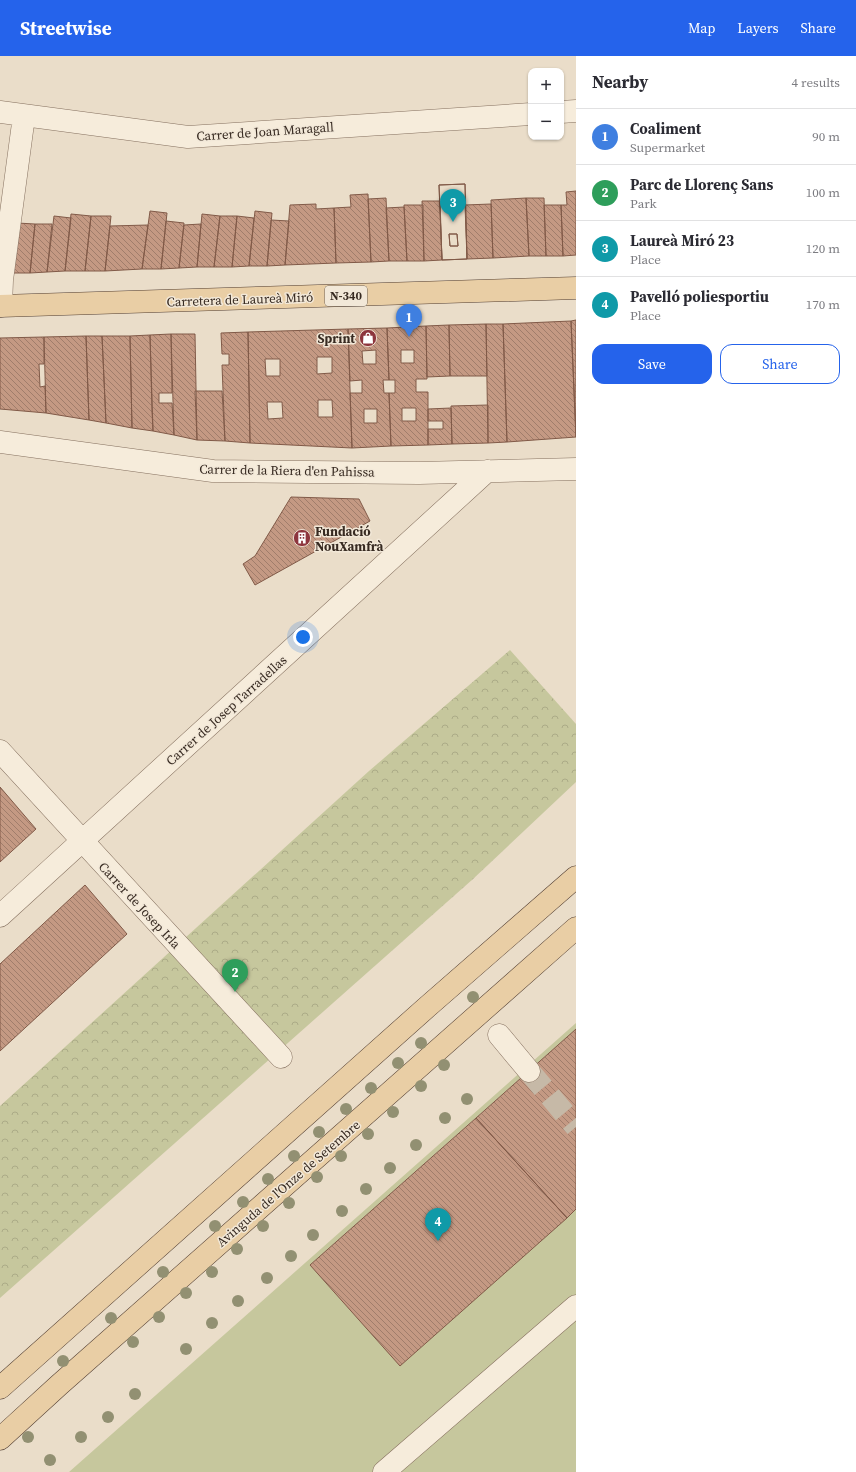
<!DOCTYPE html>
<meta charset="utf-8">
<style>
body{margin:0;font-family:"Source Serif 4",serif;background:#f2f2f3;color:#2b2b33}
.controls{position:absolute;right:12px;top:12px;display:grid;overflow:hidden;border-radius:8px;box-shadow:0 1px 3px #0004}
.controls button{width:36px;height:36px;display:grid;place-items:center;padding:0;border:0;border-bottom:1px solid #e1e1e2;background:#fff;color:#2b2b33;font:20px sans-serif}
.you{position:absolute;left:303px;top:581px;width:14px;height:14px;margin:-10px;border:3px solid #fff;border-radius:50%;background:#1a73e8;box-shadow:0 0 0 6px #1a73e833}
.badge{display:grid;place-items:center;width:26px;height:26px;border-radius:50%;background:#2563eb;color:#fff;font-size:13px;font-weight:700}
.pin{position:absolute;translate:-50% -33px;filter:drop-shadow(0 1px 2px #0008)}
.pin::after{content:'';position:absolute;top:21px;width:14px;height:12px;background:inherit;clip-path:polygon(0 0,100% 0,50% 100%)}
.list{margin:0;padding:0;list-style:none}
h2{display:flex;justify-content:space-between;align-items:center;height:52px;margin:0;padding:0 16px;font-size:17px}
h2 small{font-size:13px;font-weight:400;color:#7c7c81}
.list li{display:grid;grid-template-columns:26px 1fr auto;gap:12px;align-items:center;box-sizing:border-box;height:56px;padding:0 16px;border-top:1px solid #e1e1e2}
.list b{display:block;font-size:15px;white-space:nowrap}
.list p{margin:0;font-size:13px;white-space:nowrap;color:#7c7c81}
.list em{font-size:13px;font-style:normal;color:#7c7c81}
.actions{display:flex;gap:8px;padding:12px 16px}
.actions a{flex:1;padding:9px 0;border:1px solid #2563eb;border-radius:12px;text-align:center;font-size:14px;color:#2563eb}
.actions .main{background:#2563eb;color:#fff}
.map{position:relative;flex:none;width:576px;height:1416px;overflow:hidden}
header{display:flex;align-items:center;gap:24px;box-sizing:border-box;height:56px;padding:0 20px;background:#2563eb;color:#fff}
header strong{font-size:19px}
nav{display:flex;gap:22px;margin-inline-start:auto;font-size:14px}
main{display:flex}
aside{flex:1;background:#fff}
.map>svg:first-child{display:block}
.park{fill:url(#park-crowns)}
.pitch{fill:#c6c79d}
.building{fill:url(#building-back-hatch);stroke:#815a48;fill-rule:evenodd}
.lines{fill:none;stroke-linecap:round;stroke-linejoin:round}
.minor-tunnel{stroke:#c6b9a7;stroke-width:22;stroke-dasharray:22 11;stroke-linecap:butt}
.minor-casing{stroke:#85705f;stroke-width:23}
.major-casing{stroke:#533f33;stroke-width:23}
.minor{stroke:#f6ecdb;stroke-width:22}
.major{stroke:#e9cea5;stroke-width:22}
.tree{fill:#929072}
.labels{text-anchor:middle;stroke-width:3;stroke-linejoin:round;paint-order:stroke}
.shield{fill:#f2e8d8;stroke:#6f6358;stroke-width:1}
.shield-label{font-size:12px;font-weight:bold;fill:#372a21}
.street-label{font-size:13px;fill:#372a21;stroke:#f2e8d8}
.poi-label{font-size:13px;font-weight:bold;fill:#372a21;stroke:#f2e8d8;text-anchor:end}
</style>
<header>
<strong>Streetwise</strong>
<nav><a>Map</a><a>Layers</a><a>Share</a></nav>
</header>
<main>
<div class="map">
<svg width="576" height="1416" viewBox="0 0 576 1416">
<defs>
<pattern id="park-crowns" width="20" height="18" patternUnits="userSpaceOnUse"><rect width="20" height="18" fill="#c6c79d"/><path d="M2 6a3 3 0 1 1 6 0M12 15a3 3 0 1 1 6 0" fill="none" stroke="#abab87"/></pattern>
<pattern id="building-back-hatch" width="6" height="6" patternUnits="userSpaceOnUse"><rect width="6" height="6" fill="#c49983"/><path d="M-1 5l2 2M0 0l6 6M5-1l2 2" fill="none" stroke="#a07d6b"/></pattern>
</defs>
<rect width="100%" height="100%" fill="#eaddc9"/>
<path class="park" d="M510,594L576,668V726L473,823L0,1242V1050L369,715Z"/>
<path class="pitch" d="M576,967V973L310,1209L400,1309L576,1153V1416H69Z"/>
<path class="building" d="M465,128L467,203L442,204L439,129ZM449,178H457L458,190H450Z
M465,128L467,203L442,204L439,129Z
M576,135V199L563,200L561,149H567L566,136Z
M368,138L371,206L336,207L334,152L351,151L350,139Z
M386,142L389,205L371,206L368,143Z
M526,142H544L546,200H529Z
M526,142L529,200L493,202L491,144Z
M422,145H440L442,204L424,205Z
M316,148V153L334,152L336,207L285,209L290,149Z
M491,148L493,202L467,203L465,149Z
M404,149H423L424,205H407Z
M544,149H561L563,200H546Z
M404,151L407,205H389L386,152Z
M150,155L167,157L161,213H142Z
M255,155L272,157L267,210H249Z
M71,158L91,160L85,215H65Z
M202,158L220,160L214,211H197Z
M54,160L71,162L65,215L47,216Z
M91,160H111L105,215H85Z
M220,160H237L232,211H214Z
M237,160L254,162L249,210L232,211Z
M271,164L289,165L285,209L267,210Z
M166,165L184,167L179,212L161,213Z
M17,167L35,168L30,217H11Z
M35,168H52L47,216L30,217Z
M201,168L197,211L179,212L184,169Z
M148,169L142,213L105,215L110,170Z
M449,178H457L458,190H450Z
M576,264V381L571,265Z
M571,265L576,381L507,386L503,268Z
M486,268H503L507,386L488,387Z
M486,268L487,320H450L449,269Z
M449,269L450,320L427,321L426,270Z
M426,270L427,323H416V336H428V389L391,390L389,337H395V324H389L387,272ZM401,294H414V307H401ZM402,352H416V365H402Z
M387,272L389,324H383L384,337H389L391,390L352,392L350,337H362V324L350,325L348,273ZM376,294V308H363L362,295ZM364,353H377V367H364Z
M348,273L352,392L250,387L248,276ZM317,301H332V317L317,318ZM265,303H280V320H266ZM318,344H332L333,361H318ZM267,346H282L283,362L268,363Z
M248,276L250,387L225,385L222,309H229V298H222L221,277Z
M171,278H195L197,384L174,379Z
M171,278L172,337H159V347H172L174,379L153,375L150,279Z
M150,279L152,355L153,375L132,372L130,280Z
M86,280H102L106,367L89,364Z
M86,280L89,364L46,357L44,281Z
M102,280H130L132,372L106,367Z
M44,281V308H39L40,331L45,330L46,357L0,353V282Z
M195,335H222L225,385L197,384Z
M488,349V387L452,388L451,350Z
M451,352L452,388L428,389V373H443V365H428V353Z
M291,441L359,443L370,465L255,529L243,508L255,500Z
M0,731L36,773L0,806Z
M85,829L127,878L0,995V908Z
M576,973V1153L567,1162L476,1062Z
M476,1062L567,1162L400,1310L310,1209Z"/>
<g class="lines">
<path class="minor-tunnel" d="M529,1015L576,1071"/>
<defs>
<path id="minor" d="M0,56L188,81L531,58
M561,56L576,55
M1,250L2,224L24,60
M0,386L213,415L419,417L576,413
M0,695L281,1001
M0,860L487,415
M499,979L529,1015
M384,1416L576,1250"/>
<path id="major" d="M0,250L576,232
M0,1332L427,951L576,821
M0,1383L59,1329L576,872"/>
</defs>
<use href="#minor" class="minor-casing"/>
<use href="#major" class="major-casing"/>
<use href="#minor" class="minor"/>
<use href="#major" class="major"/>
</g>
<g class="tree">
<circle cx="473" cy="941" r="6"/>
<circle cx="421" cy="987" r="6"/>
<circle cx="398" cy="1007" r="6"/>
<circle cx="444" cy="1009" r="6"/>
<circle cx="421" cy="1030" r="6"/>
<circle cx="371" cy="1032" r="6"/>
<circle cx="467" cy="1043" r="6"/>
<circle cx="346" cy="1053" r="6"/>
<circle cx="393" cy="1056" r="6"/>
<circle cx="445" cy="1062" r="6"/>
<circle cx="319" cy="1076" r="6"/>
<circle cx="368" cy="1078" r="6"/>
<circle cx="416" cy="1089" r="6"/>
<circle cx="294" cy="1100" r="6"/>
<circle cx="341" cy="1100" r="6"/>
<circle cx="390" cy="1112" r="6"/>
<circle cx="317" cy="1121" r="6"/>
<circle cx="268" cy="1123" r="6"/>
<circle cx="366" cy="1133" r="6"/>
<circle cx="243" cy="1146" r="6"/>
<circle cx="289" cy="1147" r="6"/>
<circle cx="342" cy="1155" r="6"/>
<circle cx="215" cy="1170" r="6"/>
<circle cx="263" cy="1170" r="6"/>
<circle cx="313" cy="1179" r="6"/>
<circle cx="237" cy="1193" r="6"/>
<circle cx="291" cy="1200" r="6"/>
<circle cx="163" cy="1216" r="6"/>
<circle cx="212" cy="1216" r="6"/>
<circle cx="267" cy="1222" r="6"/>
<circle cx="186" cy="1237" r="6"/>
<circle cx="238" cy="1245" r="6"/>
<circle cx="159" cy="1261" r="6"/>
<circle cx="111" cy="1262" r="6"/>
<circle cx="212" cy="1267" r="6"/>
<circle cx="133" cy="1286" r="6"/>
<circle cx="186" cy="1293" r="6"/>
<circle cx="63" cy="1305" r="6"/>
<circle cx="135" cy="1338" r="6"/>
<circle cx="108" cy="1361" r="6"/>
<circle cx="28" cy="1381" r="6"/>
<circle cx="81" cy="1381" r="6"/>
<circle cx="50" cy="1404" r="6"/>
</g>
<defs>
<symbol id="shop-disc" viewBox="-11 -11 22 22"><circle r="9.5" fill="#8d353d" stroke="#f2e8d8"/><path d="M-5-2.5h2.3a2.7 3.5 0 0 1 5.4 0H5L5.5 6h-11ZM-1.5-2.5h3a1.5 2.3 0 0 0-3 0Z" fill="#fff"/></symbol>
<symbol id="building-disc" viewBox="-11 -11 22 22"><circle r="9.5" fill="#8d353d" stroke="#f2e8d8"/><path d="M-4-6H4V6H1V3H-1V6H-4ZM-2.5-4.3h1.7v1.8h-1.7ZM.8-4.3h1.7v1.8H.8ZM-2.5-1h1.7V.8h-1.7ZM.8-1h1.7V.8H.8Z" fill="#fff"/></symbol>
</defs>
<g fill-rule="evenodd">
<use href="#shop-disc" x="358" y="272" width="20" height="20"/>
<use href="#building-disc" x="292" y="472" width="20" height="20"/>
</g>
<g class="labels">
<rect class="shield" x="325" y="230" width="42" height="20" rx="3"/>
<g class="shield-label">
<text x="346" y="244">N-340</text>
</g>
<g class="street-label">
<text transform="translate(265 75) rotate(-4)" y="5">Carrer de Joan Maragall</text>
<text transform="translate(240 243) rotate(-2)" y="5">Carretera de Laureà Miró</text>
<text transform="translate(287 414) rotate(1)" y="5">Carrer de la Riera d'en Pahissa</text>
<text transform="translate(226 654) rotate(-42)" y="5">Carrer de Josep Tarradellas</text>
<text transform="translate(140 849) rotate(47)" y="5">Carrer de Josep Irla</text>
<text transform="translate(288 1127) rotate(-41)" y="5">Avinguda de l'Onze de Setembre</text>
</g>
<g class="poi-label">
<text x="355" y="287">Sprint</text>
<text x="315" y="480" text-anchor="start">Fundació<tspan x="315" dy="15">NouXamfrà</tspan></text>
</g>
</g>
</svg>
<div class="controls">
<button>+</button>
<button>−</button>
</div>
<div class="you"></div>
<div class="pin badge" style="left:409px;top:281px;background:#3f7fe0">1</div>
<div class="pin badge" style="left:235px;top:936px;background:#2e9e5b">2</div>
<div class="pin badge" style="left:453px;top:166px;background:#0f9aa8">3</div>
<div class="pin badge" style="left:438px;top:1185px;background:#0f9aa8">4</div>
</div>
<aside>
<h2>Nearby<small>4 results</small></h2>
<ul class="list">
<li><span class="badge" style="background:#3f7fe0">1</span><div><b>Coaliment</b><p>Supermarket</p></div><em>90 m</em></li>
<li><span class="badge" style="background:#2e9e5b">2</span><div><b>Parc de Llorenç Sans</b><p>Park</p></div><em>100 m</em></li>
<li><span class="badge" style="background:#0f9aa8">3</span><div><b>Laureà Miró 23</b><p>Place</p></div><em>120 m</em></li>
<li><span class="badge" style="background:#0f9aa8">4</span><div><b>Pavelló poliesportiu</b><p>Place</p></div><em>170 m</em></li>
</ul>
<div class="actions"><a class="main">Save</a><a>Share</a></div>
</aside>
</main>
